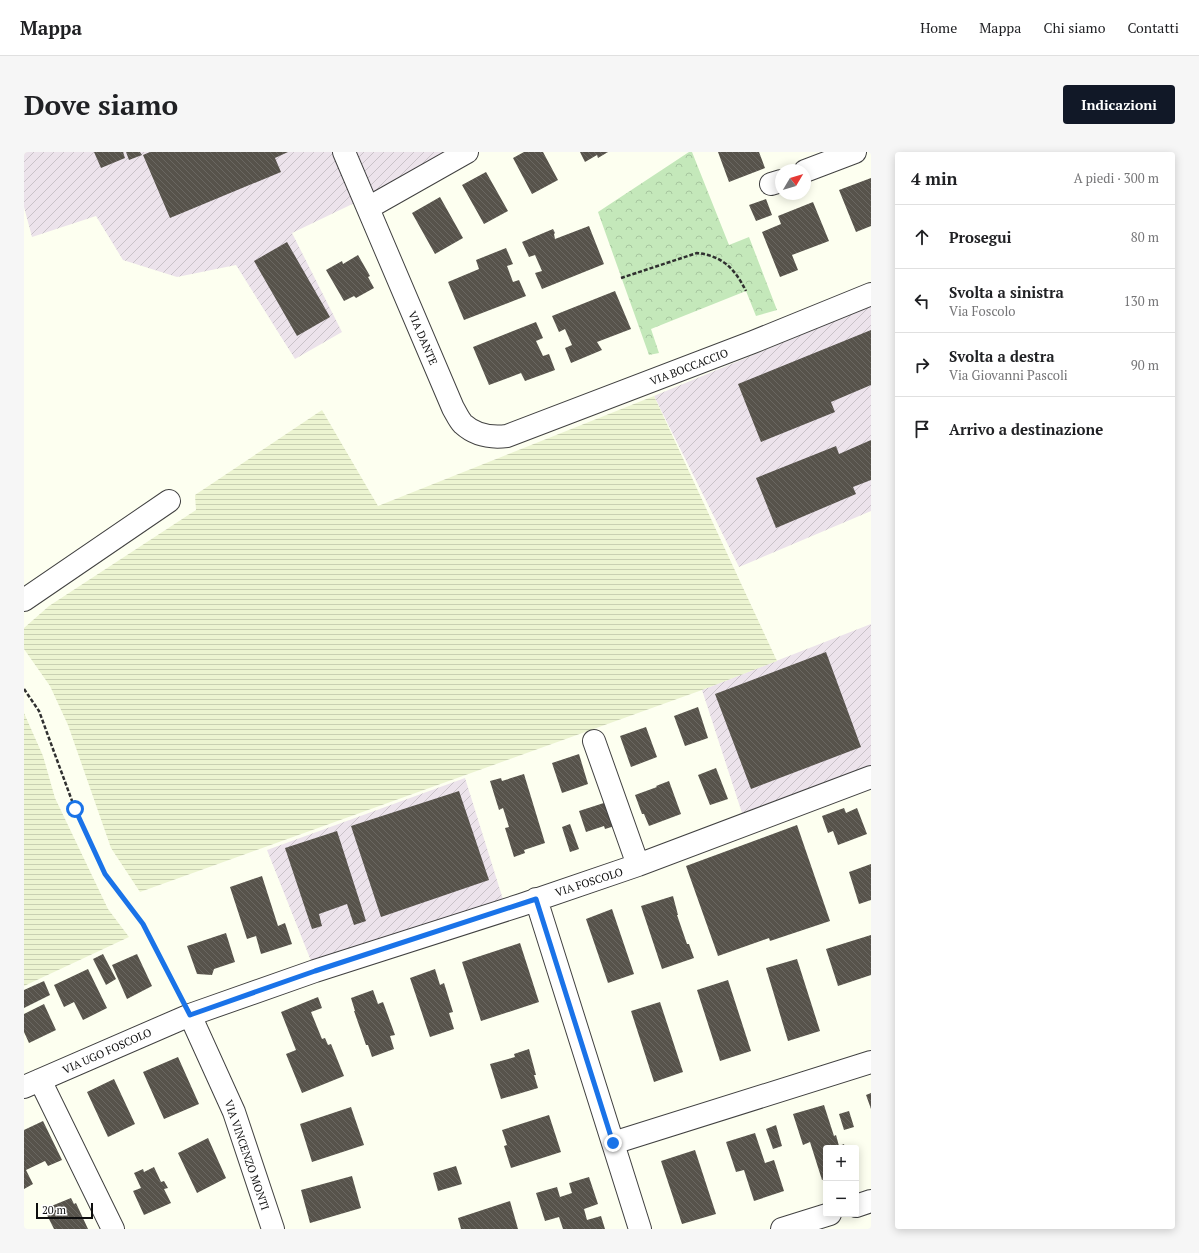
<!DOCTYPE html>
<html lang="it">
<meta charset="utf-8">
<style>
body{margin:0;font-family:"PT Serif",serif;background:#f6f6f6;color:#202124}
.controls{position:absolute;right:12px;bottom:12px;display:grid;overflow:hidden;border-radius:4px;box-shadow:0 2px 10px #0003}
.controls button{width:36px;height:36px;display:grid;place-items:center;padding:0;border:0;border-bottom:1px solid #e0e0e0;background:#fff;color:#202124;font:20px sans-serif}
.compass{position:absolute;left:751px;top:12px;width:36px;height:36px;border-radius:50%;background:#fff;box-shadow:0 2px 10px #0003;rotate:52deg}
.scale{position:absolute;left:12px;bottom:10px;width:57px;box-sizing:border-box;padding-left:4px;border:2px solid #0e0e0e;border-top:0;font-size:11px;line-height:14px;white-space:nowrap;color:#0e0e0e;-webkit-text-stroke:3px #fff;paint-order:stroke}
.stop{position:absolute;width:12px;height:12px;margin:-9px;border:3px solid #1a73e8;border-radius:50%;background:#fff}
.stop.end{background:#1a73e8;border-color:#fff;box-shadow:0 1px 4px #0008}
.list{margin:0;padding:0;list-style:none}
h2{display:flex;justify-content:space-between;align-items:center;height:52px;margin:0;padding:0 16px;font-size:17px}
h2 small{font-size:13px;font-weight:400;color:#757577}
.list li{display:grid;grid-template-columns:26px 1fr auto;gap:12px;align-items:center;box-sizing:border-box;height:64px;padding:0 16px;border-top:1px solid #e0e0e0}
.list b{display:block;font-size:15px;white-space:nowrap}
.list p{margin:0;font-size:13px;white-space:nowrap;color:#757577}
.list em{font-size:13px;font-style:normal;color:#757577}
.icon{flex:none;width:22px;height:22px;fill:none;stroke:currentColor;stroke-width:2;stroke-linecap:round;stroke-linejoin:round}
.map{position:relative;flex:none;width:847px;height:1077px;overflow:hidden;border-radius:4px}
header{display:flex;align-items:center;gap:24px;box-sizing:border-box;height:56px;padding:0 20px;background:#fff;border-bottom:1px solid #e0e0e0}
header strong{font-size:19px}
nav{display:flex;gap:22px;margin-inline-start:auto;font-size:14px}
.intro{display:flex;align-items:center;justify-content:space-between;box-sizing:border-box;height:96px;padding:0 24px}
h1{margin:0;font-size:28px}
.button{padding:10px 18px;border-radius:4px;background:#111827;color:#fff;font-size:14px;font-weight:700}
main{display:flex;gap:24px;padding:0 24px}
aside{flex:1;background:#fff;border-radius:4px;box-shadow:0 2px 10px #0003}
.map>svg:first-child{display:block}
.industrial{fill:url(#industrial-furrows)}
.farmland{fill:url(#farmland-rules)}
.park{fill:url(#park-crowns)}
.building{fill:url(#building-back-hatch)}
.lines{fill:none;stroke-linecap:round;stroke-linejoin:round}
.minor-casing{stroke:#414141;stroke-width:24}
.path{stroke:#303030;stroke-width:2.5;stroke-dasharray:4 2;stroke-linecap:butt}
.minor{stroke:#fff;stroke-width:22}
.route{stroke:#1a73e8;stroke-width:5}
.labels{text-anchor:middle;stroke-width:4;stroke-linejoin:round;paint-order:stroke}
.street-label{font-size:11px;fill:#0e0e0e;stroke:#fff}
</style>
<header>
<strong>Mappa</strong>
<nav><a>Home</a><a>Mappa</a><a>Chi siamo</a><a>Contatti</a></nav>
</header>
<div class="intro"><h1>Dove siamo</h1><a class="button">Indicazioni</a></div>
<main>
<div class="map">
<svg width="847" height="1077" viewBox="0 0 847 1077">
<defs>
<pattern id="industrial-furrows" width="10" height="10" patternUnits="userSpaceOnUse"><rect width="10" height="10" fill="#ece3eb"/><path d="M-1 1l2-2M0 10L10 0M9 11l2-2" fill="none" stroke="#c9c2c8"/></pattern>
<pattern id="farmland-rules" width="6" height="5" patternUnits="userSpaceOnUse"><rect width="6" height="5" fill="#ecf4d1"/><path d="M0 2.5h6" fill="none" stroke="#c9d0b2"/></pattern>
<pattern id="park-crowns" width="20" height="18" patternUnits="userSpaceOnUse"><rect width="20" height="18" fill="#c4e8ba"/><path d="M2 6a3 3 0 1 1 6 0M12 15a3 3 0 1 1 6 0" fill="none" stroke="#a7c69f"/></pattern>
<pattern id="building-back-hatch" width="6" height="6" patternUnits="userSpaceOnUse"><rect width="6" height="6" fill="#57534b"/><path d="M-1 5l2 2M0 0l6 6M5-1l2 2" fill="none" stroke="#6a6761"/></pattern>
</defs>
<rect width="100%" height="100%" fill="#fdfff0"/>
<path class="industrial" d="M0,0H421L345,44L268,81L318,180L271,207L212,113L153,125L99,108L72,64L8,85L0,55Z
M847,154V359L715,415L630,244Z
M847,472V613L718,661L678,538Z
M441,626L482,757L291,819L243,698Z"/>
<path class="farmland" d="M630,244L753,509L678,538L116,740L87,696L44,573L26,534L0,497V476L25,454L172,358L171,343L298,258L354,354Z
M0,561L19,604L31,646L84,757L105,785L0,834Z"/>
<path class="park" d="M665,0H668L705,93L725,85L753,158L732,164L722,139L627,177L635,201L625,203L574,60Z"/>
<path class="building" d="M70,0H99L101,6L77,16Z
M102,0H116L118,3L105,8Z
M126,0H264L251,6L257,20L146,66L119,3Z
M500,0H519L534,28L508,42L489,6Z
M556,0H584L574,6L573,3L561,10Z
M694,0H735L741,16L705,30Z
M462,20L484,59L460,72L438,33Z
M847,26V74L832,80L815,38Z
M416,45L439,86L411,102L388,61Z
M742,47L748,63L732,69L725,53Z
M789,50L805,89L768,103L774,118L756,125L738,80L757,72L754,64Z
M565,74L580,112L518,137L511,121L518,119L511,103L505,105L498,90L529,77L531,81L530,82L531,87Z
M263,90L306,165L273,184L230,109Z
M482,96L489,112L483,114L489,130L495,128L502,144L440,168L424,130L455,117L452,108Z
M334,103L346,124L344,125L350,136L332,146L330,144L320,149L302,118L318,109L319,112Z
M591,139L607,177L573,190L578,198L547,211L541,196L548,193L541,177L535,180L528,164Z
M512,170L519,186L512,189L519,204L525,202L531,218L501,229L497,221L465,233L449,195Z
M847,178V233L807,250L811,260L737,290L714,232Z
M847,288V328L829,335L832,342L752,376L732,326L812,294L815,302Z
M802,500L837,595L727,637L691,542Z
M674,555L684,586L661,594L650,564Z
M622,575L633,605L607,615L596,584Z
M555,602L564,632L538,641L528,611Z
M692,616L704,647L686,653L674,623Z
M500,622L521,691L500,698L501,701L490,705L481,676L485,675L479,656L475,658L466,629L477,626L478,629Z
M645,629L657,662L625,674L620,662H618L611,643L633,635L632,634Z
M435,639L465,728L357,765L327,674Z
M586,649L594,673L581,677L580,674L562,680L555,659Z
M820,656L822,661L833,656L843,682L814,693L809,679L804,681L798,664Z
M546,672L555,697L546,700L538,675Z
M773,673L806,769L746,789L745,786L694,804L662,714Z
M313,679L342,769L330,773L323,752L295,762L298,774L288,777L261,696Z
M847,712V748L835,752L825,720Z
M238,724L254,774L261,771L268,792L237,802L232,784L223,787L206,735Z
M649,744L654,763H653L663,792H665L670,806L638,817L617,754Z
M588,757L610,822L584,831L562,767Z
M202,781L211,810L190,817L188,823L173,822L163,794Z
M847,783V823L814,834L802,797Z
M496,791L515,850L457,869L438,810Z
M79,802L92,827L82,833L69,807Z
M113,802L128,834L103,847L88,813Z
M773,807L796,879L764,889L742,816Z
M64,817L83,856L59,868L50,850L40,855L30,833Z
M411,817L416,833L420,831L429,860L425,861L430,877L406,885L386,826Z
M704,828L727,899L696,909L673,838Z
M20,829L26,843L0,856V838Z
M349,838L354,852L359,850L371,883L366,884L370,897L348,905L344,893H342L330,859H331L327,846Z
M294,845L298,856L287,860L298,887L301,886L304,893L307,892L320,924L278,941L262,902L272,898L257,860Z
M636,850L659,920L630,930L607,859Z
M20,852L32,878L5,891L0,880V862Z
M505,897L512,923H510L514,936L477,947L466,912L491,905L490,902Z
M154,905L175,952L140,967L119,920Z
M90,927L111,972L84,985L63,940Z
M847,941V957L842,943Z
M800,953L810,984L812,983L815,994L820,992L821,996H802V1026L798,1028L786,990L779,993L769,962Z
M327,955L340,993L288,1010L276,972Z
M825,959L830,975L820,978L815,962Z
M525,963L537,1000L487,1016L480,994L483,993L478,978Z
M19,969L38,1008L24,1014L21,1009L2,1018L9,1032L0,1037V978Z
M752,973L758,994L749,997L742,977Z
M731,981L741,1011L750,1008L760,1039L730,1049L720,1018L712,1020L702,990Z
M184,986L202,1026L173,1041L154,1001Z
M671,998L692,1062L658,1072L637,1009Z
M432,1014L438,1032L414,1039L409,1021Z
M130,1015L137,1030L140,1029L144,1036L140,1037L147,1051L120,1063L109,1039L117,1036L110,1021L119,1017L120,1020Z
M328,1024L337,1056L286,1071L277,1038Z
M565,1025L574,1052L560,1057L563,1068L577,1064L581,1077H539L535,1065L521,1069L512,1041L533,1035L536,1045L548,1041L545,1031Z
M47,1046L50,1052L52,1051L64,1077H30L20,1057Z
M486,1049L494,1077H437L434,1066Z"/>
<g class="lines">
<defs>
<path id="minor" d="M320,0L429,256C432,261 435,268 439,272C451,283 467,286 483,284L729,190L847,142
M781,19L831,0
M747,32L757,29
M344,56L443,0
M0,448L145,349
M570,589L614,713
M512,747L616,1077
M166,863L210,960L249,1077
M16,928L89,1077
M0,935L166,863L291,819L497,753L614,713L847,625
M589,991L847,910
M832,1054L847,1049
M758,1077L806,1062"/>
</defs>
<use href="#minor" class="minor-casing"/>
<path class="path" d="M597,126L673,101C699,104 711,117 722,139
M0,537L15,559L51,657L81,722L119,772L156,845"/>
<use href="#minor" class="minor"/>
</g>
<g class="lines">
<path class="route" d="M51,657L81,722L119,772L166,863L291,819L512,747L589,991"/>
</g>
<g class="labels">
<g class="street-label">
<text transform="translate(399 186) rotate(67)" y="4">VIA DANTE</text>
<text transform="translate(665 215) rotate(-21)" y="4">VIA BOCCACCIO</text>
<text transform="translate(565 730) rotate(-18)" y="4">VIA FOSCOLO</text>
<text transform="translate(83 899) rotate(-24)" y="4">VIA UGO FOSCOLO</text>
<text transform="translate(223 1003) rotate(71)" y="4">VIA VINCENZO MONTI</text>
</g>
</g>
</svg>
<div class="controls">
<button>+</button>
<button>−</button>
</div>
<svg class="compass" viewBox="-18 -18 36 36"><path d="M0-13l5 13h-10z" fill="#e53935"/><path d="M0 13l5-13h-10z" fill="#757577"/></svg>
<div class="scale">20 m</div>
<div class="stop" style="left:51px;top:657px"></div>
<div class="stop end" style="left:589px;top:991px"></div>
</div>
<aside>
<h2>4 min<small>A piedi · 300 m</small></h2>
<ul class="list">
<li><svg class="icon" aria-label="ahead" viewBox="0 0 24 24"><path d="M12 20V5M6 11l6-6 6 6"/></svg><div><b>Prosegui</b></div><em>80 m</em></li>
<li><svg class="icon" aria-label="left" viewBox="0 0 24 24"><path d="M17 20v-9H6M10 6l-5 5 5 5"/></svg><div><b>Svolta a sinistra</b><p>Via Foscolo</p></div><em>130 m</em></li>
<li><svg class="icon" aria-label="right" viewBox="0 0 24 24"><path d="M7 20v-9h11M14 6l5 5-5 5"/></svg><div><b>Svolta a destra</b><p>Via Giovanni Pascoli</p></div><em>90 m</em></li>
<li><svg class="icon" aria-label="arrive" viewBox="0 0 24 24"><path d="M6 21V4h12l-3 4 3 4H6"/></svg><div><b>Arrivo a destinazione</b></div></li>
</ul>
</aside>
</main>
